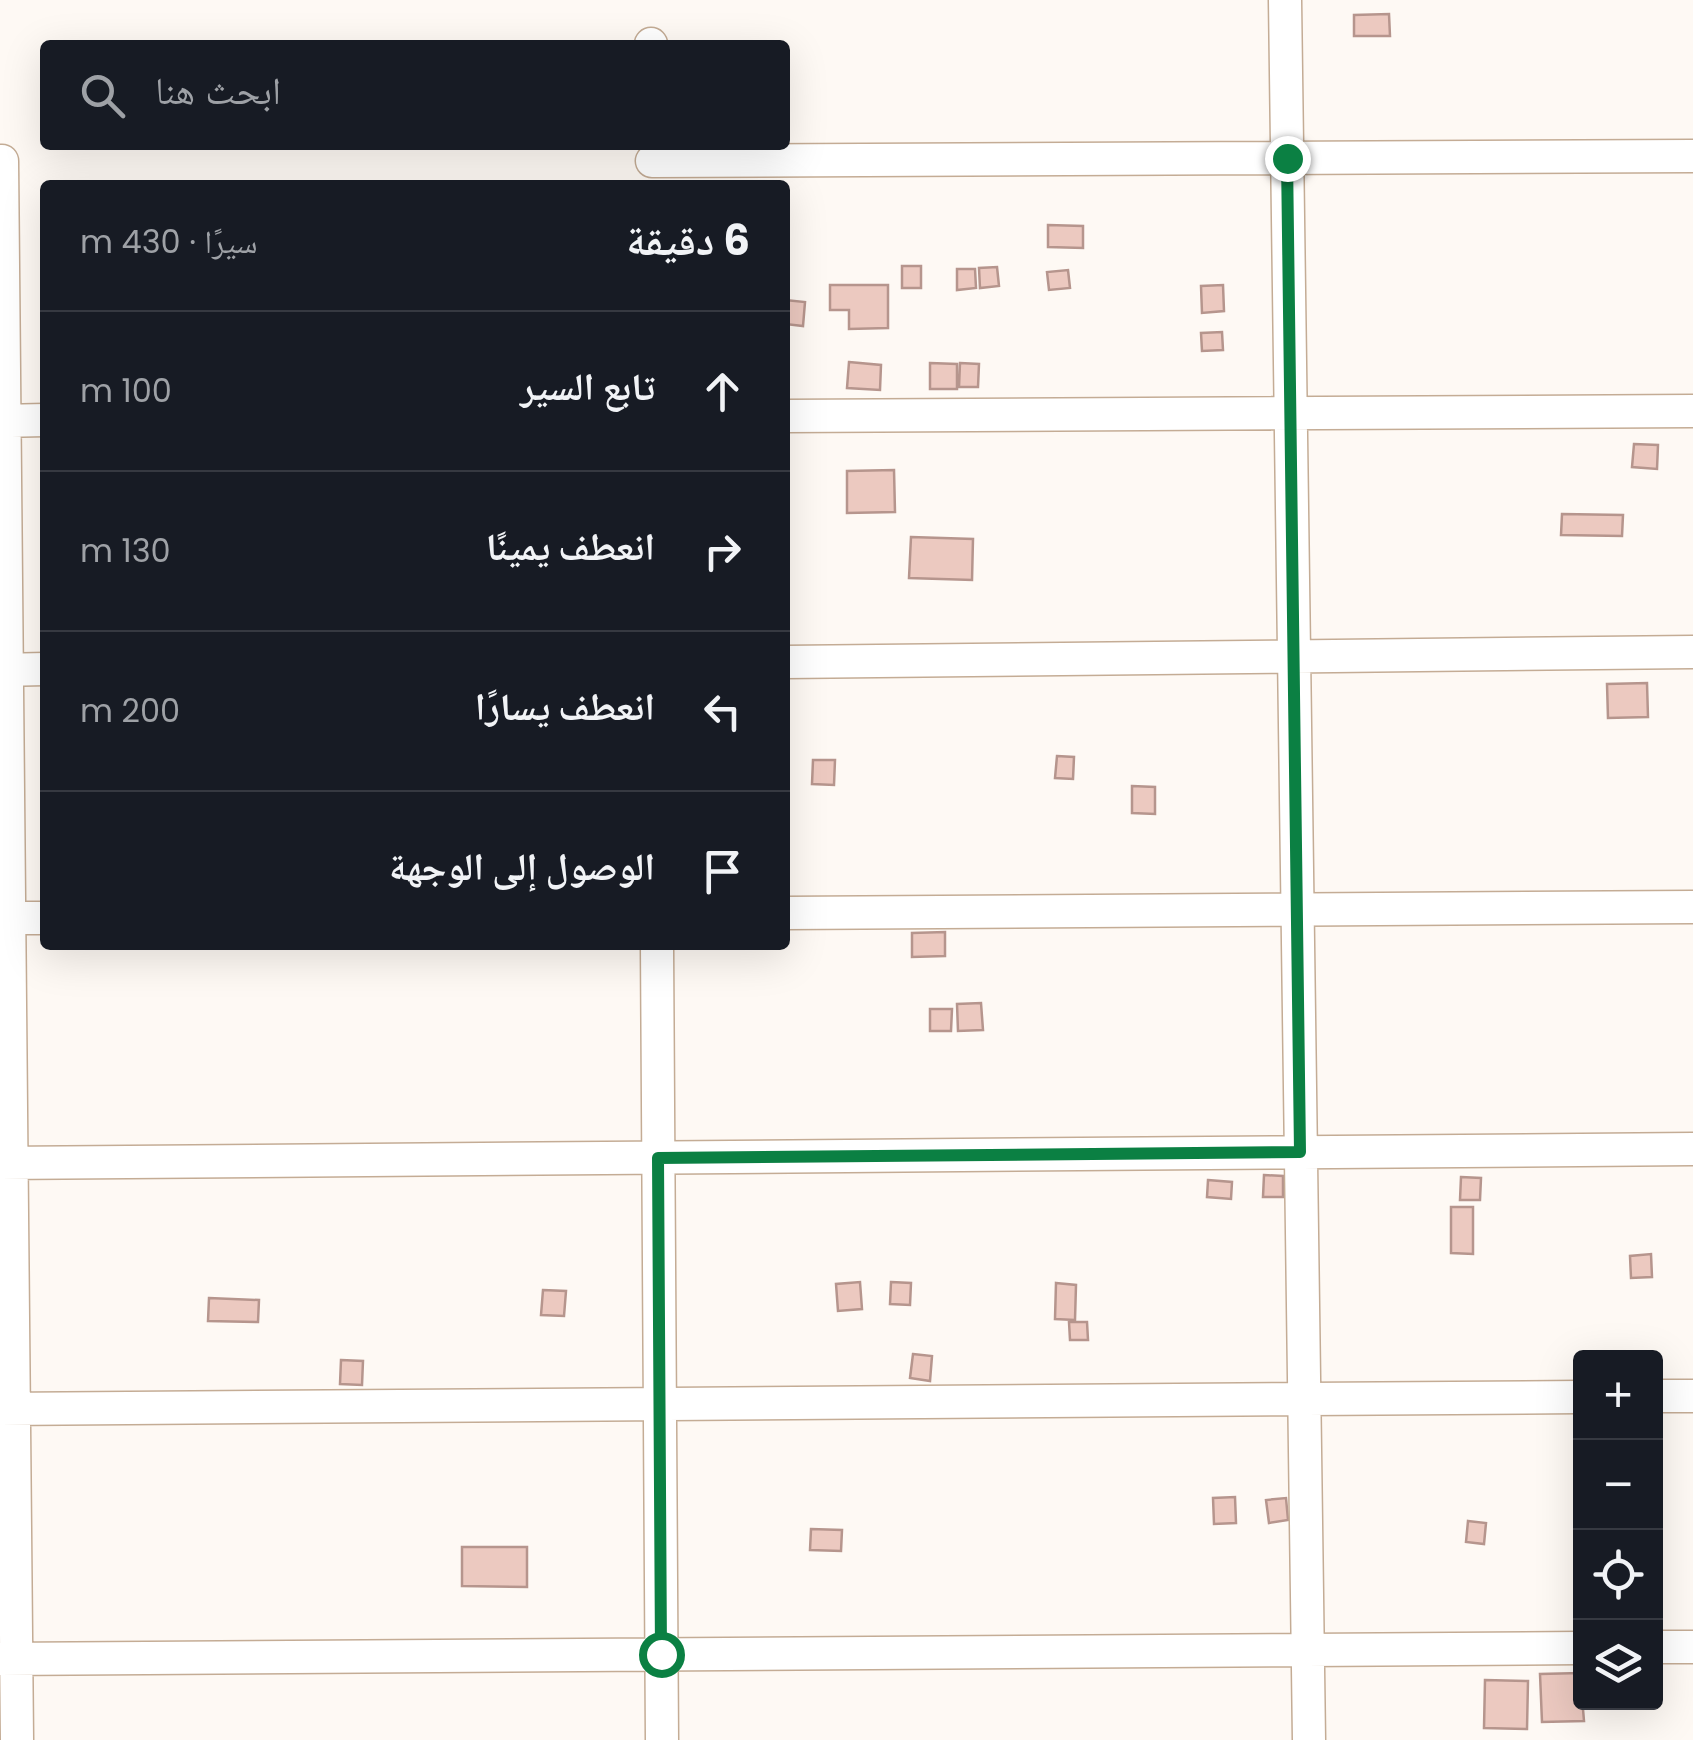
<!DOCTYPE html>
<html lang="ar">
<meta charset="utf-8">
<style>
body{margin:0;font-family:Poppins,"Noto Naskh Arabic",sans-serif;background:#242831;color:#f1f3f6;direction:rtl}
.controls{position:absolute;right:30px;bottom:30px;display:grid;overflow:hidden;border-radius:10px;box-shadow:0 10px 40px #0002}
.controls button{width:90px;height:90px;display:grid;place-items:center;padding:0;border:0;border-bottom:2px solid #363941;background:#171b24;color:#f1f3f6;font:50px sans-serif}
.stop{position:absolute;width:30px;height:30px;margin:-22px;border:8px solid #0b8043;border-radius:50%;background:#fff}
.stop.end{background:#0b8043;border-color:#fff;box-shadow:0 2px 10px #0008}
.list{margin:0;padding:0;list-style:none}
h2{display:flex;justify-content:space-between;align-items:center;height:130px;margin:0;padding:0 40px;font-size:42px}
h2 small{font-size:32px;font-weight:400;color:#9ea1a6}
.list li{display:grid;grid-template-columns:65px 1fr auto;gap:30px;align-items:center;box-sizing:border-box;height:160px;padding:0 40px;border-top:2px solid #363941}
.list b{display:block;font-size:38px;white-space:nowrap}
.list em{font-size:32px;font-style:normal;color:#9ea1a6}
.icon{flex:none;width:55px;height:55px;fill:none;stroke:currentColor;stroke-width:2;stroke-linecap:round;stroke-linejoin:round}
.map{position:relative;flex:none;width:1693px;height:1740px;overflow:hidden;direction:ltr}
.search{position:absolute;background:#171b24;box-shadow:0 10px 40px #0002;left:40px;top:40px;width:750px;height:110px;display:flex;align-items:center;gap:25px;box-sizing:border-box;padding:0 35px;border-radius:10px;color:#9ea1a6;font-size:38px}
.panel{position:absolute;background:#171b24;box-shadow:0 10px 40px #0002;left:40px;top:180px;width:750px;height:770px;border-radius:10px;direction:rtl}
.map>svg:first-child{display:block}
.building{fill:#ecc9c0;stroke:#b6958d;stroke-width:2.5}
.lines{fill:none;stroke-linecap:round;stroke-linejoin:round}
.street-casing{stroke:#c4ac95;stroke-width:35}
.street{stroke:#fff;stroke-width:32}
.route{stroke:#0b8043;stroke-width:12}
</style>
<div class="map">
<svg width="1693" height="1740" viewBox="0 0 1693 1740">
<rect width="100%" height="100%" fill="#fef9f4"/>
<path class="building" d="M1389,14L1390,36H1354V15Z
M1048,225L1083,226V248L1048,247Z
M902,266H921V288H902Z
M997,267L999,286L980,288L979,268Z
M957,269H975L976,288L957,290Z
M1068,270L1070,288L1049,290L1047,272Z
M830,285H888V328L849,329V310H830Z
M1223,285L1224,311L1202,313L1201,286Z
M785,300L805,302L803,326L785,324Z
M1222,332L1223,350L1202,351L1201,333Z
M849,362L881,365L880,390L847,388Z
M930,363L957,364V389H930Z
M960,363L979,364L978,387H959Z
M1634,444L1658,445L1657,469L1632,467Z
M894,470L895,512L847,513V471Z
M1562,514L1623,515L1622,536L1561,535Z
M911,537L973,539L972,580L909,578Z
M1647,683L1648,717L1608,718L1607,684Z
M1057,756L1074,757L1073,779L1055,778Z
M813,760H835L834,785L812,784Z
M1132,786L1155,787V814L1132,813Z
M945,932V956L912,957V933Z
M981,1003L983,1030L958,1031L957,1004Z
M930,1009H952L951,1031H930Z
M1264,1175L1283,1176V1197H1263Z
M1461,1177L1481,1178L1480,1200H1460Z
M1208,1180L1232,1182L1231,1199L1207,1197Z
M1451,1207H1473V1254L1451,1253Z
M1651,1254L1652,1277L1631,1278L1630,1256Z
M860,1282L862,1309L838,1311L836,1284Z
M891,1282L911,1283L910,1305L890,1304Z
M1056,1283L1076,1285L1075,1320L1055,1319Z
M543,1290L566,1291L564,1316L541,1315Z
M209,1298L259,1300L258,1322L208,1321Z
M1069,1322H1087L1088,1340H1070Z
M913,1354L932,1356L930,1381L910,1378Z
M341,1360L363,1361L362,1385L340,1384Z
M1235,1497L1236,1523L1214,1524L1213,1498Z
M1286,1498L1288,1520L1269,1523L1266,1500Z
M1468,1521L1486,1523L1484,1544L1466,1542Z
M811,1529L842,1530L841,1551L810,1550Z
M462,1547H527V1587L462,1586Z
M1580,1673L1584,1721L1542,1722L1540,1674Z
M1485,1680L1528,1681L1527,1729L1484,1728Z"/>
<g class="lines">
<defs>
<path id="street" d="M1285,0L1309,1740
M651,44V45
M2,161L17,1740
M652,161L1693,156
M785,416L1693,411
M0,421L45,420
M785,662L1693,652
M0,670L45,669
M785,913L1693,907
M0,918H45
M657,945L662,1740
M0,1163L1693,1149
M1656,1396H1693
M0,1409L1580,1397
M1656,1647H1693
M0,1659L1580,1648"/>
</defs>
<use href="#street" class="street-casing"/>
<use href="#street" class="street"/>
</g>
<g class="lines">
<path class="route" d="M661,1654L658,1158L1300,1152L1287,158"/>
</g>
</svg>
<div class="controls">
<button>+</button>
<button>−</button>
<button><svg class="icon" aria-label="locate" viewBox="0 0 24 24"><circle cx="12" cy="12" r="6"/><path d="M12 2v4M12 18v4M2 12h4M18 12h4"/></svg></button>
<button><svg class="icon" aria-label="layers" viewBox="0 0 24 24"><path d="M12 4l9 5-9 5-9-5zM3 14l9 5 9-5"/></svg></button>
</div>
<div class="stop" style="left:661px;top:1654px"></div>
<div class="stop end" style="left:1287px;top:158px"></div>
<div class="search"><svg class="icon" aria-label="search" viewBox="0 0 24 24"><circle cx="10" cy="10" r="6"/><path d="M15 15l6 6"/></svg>ابحث هنا</div>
<section class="panel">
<h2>6 دقيقة<small>سيرًا · 430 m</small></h2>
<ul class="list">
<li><svg class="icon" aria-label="ahead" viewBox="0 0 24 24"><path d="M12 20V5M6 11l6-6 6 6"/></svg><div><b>تابع السير</b></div><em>100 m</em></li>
<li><svg class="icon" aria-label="right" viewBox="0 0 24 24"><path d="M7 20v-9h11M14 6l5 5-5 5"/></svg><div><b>انعطف يمينًا</b></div><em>130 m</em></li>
<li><svg class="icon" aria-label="left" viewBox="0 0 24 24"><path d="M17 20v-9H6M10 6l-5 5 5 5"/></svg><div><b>انعطف يسارًا</b></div><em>200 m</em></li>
<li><svg class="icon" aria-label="arrive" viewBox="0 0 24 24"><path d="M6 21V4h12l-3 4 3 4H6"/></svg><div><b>الوصول إلى الوجهة</b></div></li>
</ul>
</section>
</div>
